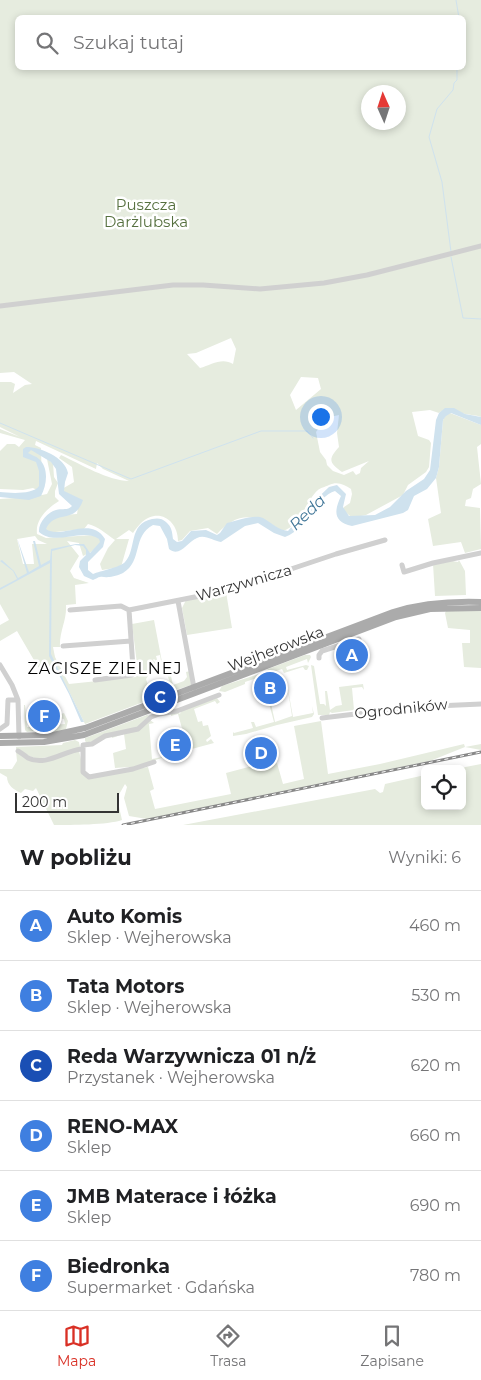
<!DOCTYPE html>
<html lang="pl">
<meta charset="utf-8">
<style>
body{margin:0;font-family:Montserrat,sans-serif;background:#f2f2f2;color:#202124}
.controls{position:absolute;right:15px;bottom:15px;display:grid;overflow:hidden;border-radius:8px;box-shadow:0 2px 8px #0003}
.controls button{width:45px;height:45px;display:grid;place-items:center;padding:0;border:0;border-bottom:1px solid #e0e0e0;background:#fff;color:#202124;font:25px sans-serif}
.compass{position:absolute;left:361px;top:85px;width:45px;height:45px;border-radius:50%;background:#fff;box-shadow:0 2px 8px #0003;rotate:357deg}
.scale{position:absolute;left:15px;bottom:12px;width:104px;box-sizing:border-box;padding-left:5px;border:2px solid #333;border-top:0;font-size:14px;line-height:18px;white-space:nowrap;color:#333;-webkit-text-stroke:4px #fff;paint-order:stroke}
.you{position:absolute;left:320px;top:416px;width:18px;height:18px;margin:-12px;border:4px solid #fff;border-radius:50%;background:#1a73e8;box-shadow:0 0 0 8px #1a73e833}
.badge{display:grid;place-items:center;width:32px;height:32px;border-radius:50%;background:#d93025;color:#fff;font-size:16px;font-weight:700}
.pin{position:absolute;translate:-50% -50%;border:2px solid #fff;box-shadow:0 1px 5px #0006}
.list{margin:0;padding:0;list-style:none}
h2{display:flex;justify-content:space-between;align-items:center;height:65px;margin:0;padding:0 20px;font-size:21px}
h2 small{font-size:16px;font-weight:400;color:#757577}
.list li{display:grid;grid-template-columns:32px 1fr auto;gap:15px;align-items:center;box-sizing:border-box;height:70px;padding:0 20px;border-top:1px solid #e0e0e0}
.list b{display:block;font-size:19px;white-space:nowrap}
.list p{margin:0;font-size:16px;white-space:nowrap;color:#757577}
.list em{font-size:16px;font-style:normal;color:#757577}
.icon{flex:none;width:28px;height:28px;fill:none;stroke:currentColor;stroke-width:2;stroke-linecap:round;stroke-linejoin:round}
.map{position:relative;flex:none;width:481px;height:825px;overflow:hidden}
.search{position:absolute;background:#fff;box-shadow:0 2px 8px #0003;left:15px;right:15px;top:15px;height:55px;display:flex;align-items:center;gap:12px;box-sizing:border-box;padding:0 18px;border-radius:8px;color:#757577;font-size:19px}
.sheet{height:485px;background:#fff}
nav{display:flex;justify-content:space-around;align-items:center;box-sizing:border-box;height:70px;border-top:1px solid #e0e0e0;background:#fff;font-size:14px;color:#757577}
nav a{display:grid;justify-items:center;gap:2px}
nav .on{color:#d93025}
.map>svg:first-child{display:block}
.green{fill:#e6ecdf;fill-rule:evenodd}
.water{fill:#cfe2ee}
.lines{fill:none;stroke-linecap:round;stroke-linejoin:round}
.stream{stroke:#cfe2ee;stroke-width:1}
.minor{stroke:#d0d0d0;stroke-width:5}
.major{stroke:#ababab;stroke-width:6}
.rail-casing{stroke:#888;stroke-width:3}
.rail{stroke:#fff;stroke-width:1;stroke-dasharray:4;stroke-linecap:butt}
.labels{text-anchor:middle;stroke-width:5;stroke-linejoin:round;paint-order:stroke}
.park-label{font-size:15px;fill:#56703f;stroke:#fff}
.street-label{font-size:15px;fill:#333;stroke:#fff}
.water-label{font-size:16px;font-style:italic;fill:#3f7597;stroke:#fff}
.neighbourhood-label{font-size:16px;letter-spacing:1px;fill:#000;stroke:#fff}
</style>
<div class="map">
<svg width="481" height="825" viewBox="0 0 481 825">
<rect width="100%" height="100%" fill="#fff"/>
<path class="green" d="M0,0H481V417C476,415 470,415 465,414C453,410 452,404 439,413L430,410L412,412L418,436L429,440L431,443L429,467L426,472L408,485L403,495L366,515L356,517L350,516L343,510L344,507L350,503L352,494L351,489C344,484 337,481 329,485C325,487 320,488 318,490C306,500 301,527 282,531C277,528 273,525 268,522C246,513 233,517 217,534L208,528L190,531L182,540L178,541C178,520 158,507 141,523C138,526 135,530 133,533L129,530L116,539H129L121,567L102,570L100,564L108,548L115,540C105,533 99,527 88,524L84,529L46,533L43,526L50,516L77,514L78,508L64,496L62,489L74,482L72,467L59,458L61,455C80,464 109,481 129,481L103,469L97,463L96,469L36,441L35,445L41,448L42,489L37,490L33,488L23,490L0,489V451L7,444H15L19,447L25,440L0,433V429L20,437L0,427V382H11L15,384L13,393L25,385L32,384L14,372L0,373ZM18,18H464V68H18ZM368,92H398V122H368ZM231,338L236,349L233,364C222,357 211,365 200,368L187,354L196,353ZM301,377L318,378L321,389L296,410L290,395ZM339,415L337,433L339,447C327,460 330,463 342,472L369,461L361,468L360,473L356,475L353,471L344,475L333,471L327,465L326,460L320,452L316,432L322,424L321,419Z
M450,413L481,425V444L477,447L481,484L473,489L471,498L466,500L465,506L480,508L481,549L465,553L461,542L433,546L428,519L441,513L436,478L439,467L443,420L446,415Z
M47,459L53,463L54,477L58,483L55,491V497L59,501C48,508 35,519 37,534L46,538L94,535L103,541L91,552L83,556L79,543L67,541L79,556L70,571L74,578L89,583L75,585L76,604L66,605C67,620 59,632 60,647H53L55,657L69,684L136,677L137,664L132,624L154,620L162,662L170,661L174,675L171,676L173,685L184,681L187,677L186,672L190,671L191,685L173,691L167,674L159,662L161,661L160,655L156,656L158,663L154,659L153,660L162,670H160L159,667L156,665L146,679L149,688L156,687L150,689L151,693L166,687H168L170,692L85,724L60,673L52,675L38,667L17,631L0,641V625L9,620L0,604V499L32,497L47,494L52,484ZM35,536L38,540L47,544H32L34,564H23L17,539Z
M459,560L465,571L466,595L435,596L433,564L452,561L458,562Z
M226,592L232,628L187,635L182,608L186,600Z
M446,611H481V668L464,667L462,643H470V630L448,628L445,613Z
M305,655H310L311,657L308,663L307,659L286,667L287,670L306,665L309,666L307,670H305L303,667L284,673L282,669L245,682V684L225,692L219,691L222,686L265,672L268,669Z
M311,665L314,666L320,704H324L326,706L325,691H327L330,710L336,706L342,705L339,687L363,684L364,690L362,687L352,688L354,710L332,713L330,712L329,715H318Z
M286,678L293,717L313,713L312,706L314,714L312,717L277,725L246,734L233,736V732L234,733L253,728L251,722H254L256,727L274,722L263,681L266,680L275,722L292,716Z
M217,698L220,702L217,704L215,701L194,709L198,722L202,721L203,726L208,725L211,736L206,740L207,742L211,739L214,743L188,750L178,714L171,716V714L178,712L180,714L181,711Z
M24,705H25L27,727L65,724L64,719L59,718L61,714L64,713L68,721L66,729L63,731L36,734L35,731L27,732L25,730Z
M147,715L150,716L137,728L87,743L85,741V738L88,737Z
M150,720L154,723L149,724L152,759L167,756L130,769L129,767L115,768L113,753L126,749L124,734L112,738V736L138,730Z
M321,721L328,774L380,764L464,744L465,747L481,744V750L465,747L430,761L147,819L129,816L124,798L127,787L125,784L117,798L122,820C107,825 72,825 54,825L36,788L33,791L25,789L21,793C14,790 7,785 7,777L0,773V769H12L17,761L16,751L40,760L79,751L85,776L148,767L154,789L150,791L155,809L231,794L226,773L264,763L268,765L277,763L283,784L304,779L294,726Z
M75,740L79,742L80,747L58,756L42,758H31L16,749V747L62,745L63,743Z
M481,764V825H183L375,789L380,793L383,792L385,784L425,775V806H462V769H455Z"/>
<path class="water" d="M445,408H454L465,414L481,417V425L451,413L446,416L443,420L439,467L436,478L427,489L414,496L408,510L403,513L352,526C333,522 334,511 341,496L335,491C314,498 306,530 285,537L274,533L258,523L245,526L221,542C213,541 205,534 197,538C187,542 180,558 169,549L167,539L160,526L153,525C132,536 143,561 123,573C119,575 112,577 108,577C105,578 103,576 100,577C98,577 96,579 93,580L84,576L79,567L80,561L86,555V550L83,546L75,545L52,551L51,654L84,722H81L69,694L49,656L50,563L0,590V588L17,579L13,571L0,561L2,560L14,571L18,578L27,573L17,538L29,572L39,566L33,541H35L41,565L50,560L51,549L76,544H84L90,553L100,542L99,539C81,527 56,547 39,532C38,523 48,512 56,510C63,508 67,511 72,506L59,494L56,469L51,462L31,450L28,453C31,455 36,456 39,459C49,468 47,485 41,496L29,500L0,497V492C9,493 33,495 39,486V471L36,462L23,457V449L26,447C40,447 65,457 68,473L65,482L64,491L83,500C75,525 55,509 46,529C61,540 91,515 105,539L103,547L88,562V570L93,574C100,571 121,567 125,562C137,549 128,524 152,519C157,518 162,518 166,522C172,527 172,532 173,539L177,542L182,541L191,531L206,530L217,535L220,533L227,523C237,521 254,514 263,518C272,523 278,530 288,531L306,509L329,487L337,485L346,494L343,507L349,516L375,515L390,507L406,491L424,479L430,470L436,420L439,413Z"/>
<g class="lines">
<path class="stream" d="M456,0L459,18
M451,252L442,182L429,137L437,109L453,90L454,83L457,80V68
M451,257L463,318L481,319
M0,423L131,479L261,431H307L313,438"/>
<path class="minor" d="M0,306L173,285H203L260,289L324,283L367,275L481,246
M402,565L404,572L433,563L481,553
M178,601L194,688
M70,610L121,606L129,610L225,591L336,554L385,540
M63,646L131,641
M319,658V655L322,651L359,639
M0,665L12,685L18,700L19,737
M95,680L132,675L133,668L129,610
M322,718L414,707L481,704
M0,729L7,724L8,700H18
M18,751C22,753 25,756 28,758C46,767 65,750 82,749
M154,762L133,769L89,777L83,772V745L92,744L105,736L138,729L151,717L159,714L177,711L219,695"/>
<path class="major" d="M0,736L53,735L85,728L393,612C422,603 451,601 481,602
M0,743L44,742L84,735L396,617L430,609L481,608"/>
<defs>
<path id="rail" d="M123,825L481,752"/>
</defs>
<use href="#rail" class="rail-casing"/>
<use href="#rail" class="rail"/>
</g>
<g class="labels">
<g class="park-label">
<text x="146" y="210">Puszcza<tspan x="146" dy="17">Darżlubska</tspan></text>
</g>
<g class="street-label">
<text transform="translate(244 583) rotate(-16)" y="5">Warzywnicza</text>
<text transform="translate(276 649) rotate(-21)" y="5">Wejherowska</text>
<text transform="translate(401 709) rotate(-6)" y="5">Ogrodników</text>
</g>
<g class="water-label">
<text transform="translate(307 512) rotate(-44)" y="6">Reda</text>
</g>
<g class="neighbourhood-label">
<text x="105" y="674">ZACISZE ZIELNEJ</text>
</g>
</g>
</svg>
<div class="controls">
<button><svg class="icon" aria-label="locate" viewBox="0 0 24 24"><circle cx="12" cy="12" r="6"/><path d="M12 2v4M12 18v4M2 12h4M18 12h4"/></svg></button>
</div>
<svg class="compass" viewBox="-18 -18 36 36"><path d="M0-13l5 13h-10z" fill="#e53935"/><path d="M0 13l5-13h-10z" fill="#757577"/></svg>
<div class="scale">200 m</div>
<div class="you"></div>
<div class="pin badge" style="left:352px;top:655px;background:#3f7fe0">A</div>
<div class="pin badge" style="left:270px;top:688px;background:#3f7fe0">B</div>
<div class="pin badge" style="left:160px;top:697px;background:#1a4fb4">C</div>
<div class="pin badge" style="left:261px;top:753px;background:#3f7fe0">D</div>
<div class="pin badge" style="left:175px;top:745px;background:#3f7fe0">E</div>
<div class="pin badge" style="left:44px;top:716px;background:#3f7fe0">F</div>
<div class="search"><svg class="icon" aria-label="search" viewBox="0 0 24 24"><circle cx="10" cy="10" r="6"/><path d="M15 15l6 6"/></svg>Szukaj tutaj</div>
</div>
<section class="sheet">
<h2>W pobliżu<small>Wyniki: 6</small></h2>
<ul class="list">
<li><span class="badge" style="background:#3f7fe0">A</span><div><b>Auto Komis</b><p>Sklep · Wejherowska</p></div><em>460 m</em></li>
<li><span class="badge" style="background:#3f7fe0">B</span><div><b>Tata Motors</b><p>Sklep · Wejherowska</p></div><em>530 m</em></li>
<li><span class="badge" style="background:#1a4fb4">C</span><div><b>Reda Warzywnicza 01 n/ż</b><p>Przystanek · Wejherowska</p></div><em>620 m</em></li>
<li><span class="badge" style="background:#3f7fe0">D</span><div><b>RENO-MAX</b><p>Sklep</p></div><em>660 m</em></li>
<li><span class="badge" style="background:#3f7fe0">E</span><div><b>JMB Materace i łóżka</b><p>Sklep</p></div><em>690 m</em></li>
<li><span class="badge" style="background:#3f7fe0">F</span><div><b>Biedronka</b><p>Supermarket · Gdańska</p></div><em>780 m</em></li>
</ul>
</section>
<nav>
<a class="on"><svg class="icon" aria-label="map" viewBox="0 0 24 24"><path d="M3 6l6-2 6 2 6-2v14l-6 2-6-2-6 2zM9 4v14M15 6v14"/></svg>Mapa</a>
<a><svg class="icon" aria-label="directions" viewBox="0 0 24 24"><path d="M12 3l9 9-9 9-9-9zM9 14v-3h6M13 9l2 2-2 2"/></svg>Trasa</a>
<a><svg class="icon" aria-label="saved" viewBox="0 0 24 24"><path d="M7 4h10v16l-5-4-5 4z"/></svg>Zapisane</a>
</nav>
